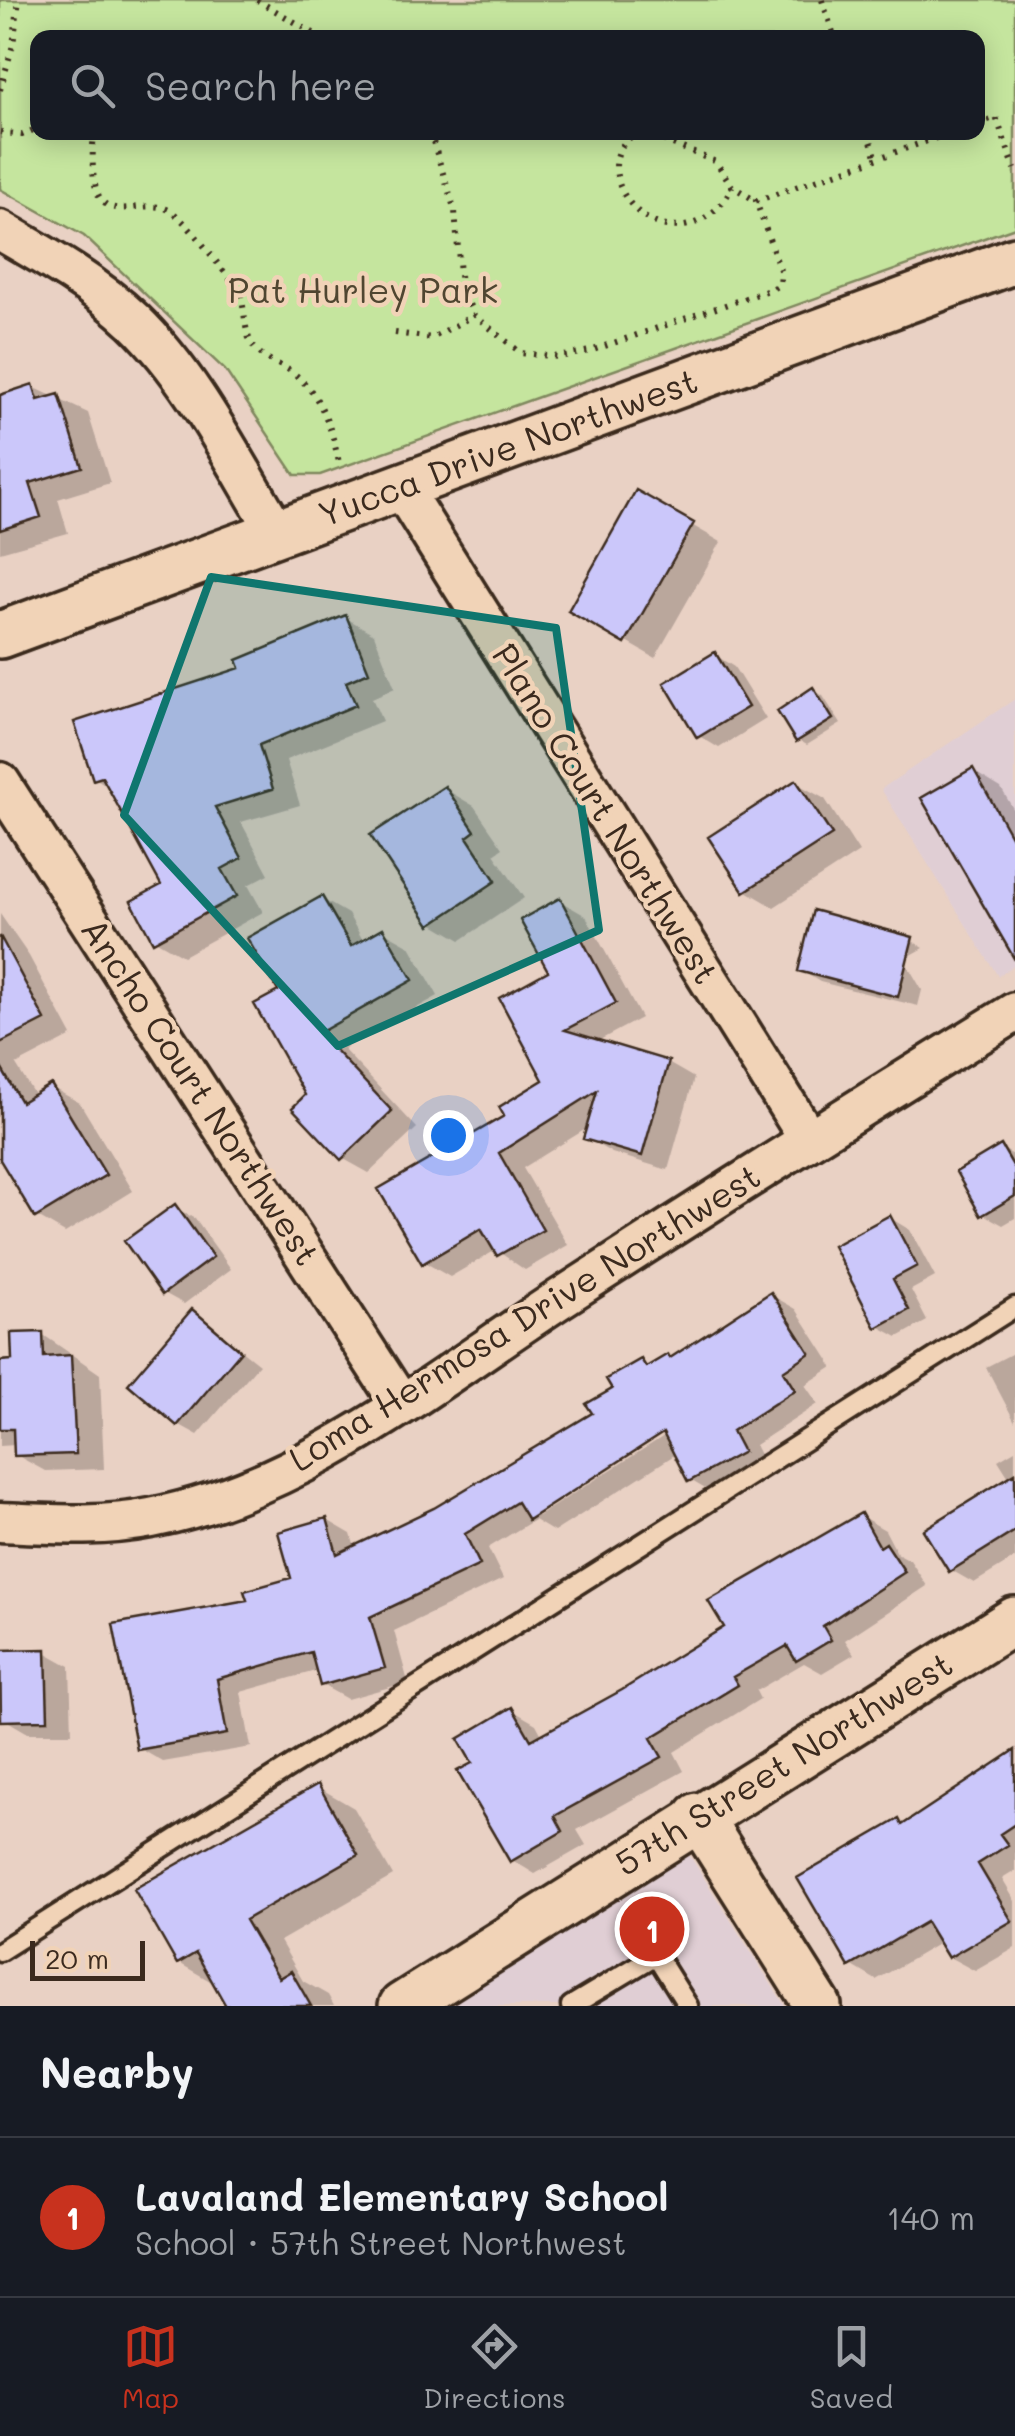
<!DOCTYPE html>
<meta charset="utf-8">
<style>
body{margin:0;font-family:Mali,sans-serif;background:#242831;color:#f1f3f6}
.scale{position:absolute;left:30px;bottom:25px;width:115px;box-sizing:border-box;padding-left:10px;border:5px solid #3b2a1e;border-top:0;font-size:28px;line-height:35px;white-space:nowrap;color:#3b2a1e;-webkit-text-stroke:8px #f1d3b7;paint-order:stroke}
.you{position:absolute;left:448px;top:1135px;width:35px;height:35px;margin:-25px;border:8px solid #fff;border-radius:50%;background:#1a73e8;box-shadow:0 0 0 15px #1a73e833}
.badge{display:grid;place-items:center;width:65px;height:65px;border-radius:50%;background:#c8321e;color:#fff;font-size:32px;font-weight:700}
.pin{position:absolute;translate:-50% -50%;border:5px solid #fff;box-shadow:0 2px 10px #0006}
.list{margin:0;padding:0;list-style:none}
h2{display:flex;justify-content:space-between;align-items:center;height:130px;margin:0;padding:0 40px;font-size:42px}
h2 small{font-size:32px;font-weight:400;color:#9ea1a6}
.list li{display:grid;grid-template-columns:65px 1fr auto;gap:30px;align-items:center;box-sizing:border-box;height:160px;padding:0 40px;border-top:2px solid #363941}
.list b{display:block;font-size:38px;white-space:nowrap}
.list p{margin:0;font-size:32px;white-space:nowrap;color:#9ea1a6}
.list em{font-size:32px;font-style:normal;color:#9ea1a6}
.icon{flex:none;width:55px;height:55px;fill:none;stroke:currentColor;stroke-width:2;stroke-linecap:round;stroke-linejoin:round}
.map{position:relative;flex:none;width:1015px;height:2006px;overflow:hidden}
.search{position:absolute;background:#171b24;box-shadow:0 5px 25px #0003;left:30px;right:30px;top:30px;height:110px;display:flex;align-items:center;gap:25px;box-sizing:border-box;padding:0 35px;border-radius:20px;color:#9ea1a6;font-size:38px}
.sheet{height:290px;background:#171b24}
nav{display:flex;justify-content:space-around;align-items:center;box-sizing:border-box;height:140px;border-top:2px solid #363941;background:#171b24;font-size:28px;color:#9ea1a6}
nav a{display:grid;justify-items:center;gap:5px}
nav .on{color:#c8321e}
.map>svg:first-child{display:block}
.built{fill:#e0ced4}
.green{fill:#c5e59e;stroke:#80885e;stroke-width:2.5;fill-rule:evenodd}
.shadow{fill:#0003;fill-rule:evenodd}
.building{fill:#cbc7fa;stroke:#3b2a1e;stroke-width:2.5}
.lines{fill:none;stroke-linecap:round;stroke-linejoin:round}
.service-casing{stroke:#3b2a1e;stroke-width:25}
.minor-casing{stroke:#3b2a1e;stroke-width:45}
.tertiary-casing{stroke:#3b2a1e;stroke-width:52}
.path{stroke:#3b2a1e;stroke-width:6;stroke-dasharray:2.5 8;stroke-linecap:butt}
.service{stroke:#f1d3b7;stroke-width:18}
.minor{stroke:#f1d3b7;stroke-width:38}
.tertiary{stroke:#f1d3b7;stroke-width:45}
.marked{fill:#0f766e;fill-opacity:0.2;stroke:#0f766e;stroke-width:8;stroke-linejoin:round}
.labels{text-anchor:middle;stroke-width:9;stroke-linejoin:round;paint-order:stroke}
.park-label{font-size:35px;fill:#504631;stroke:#f1d3b7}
.street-label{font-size:35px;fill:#3b2a1e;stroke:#f1d3b7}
</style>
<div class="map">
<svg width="1015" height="2006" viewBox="0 0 1015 2006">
<rect width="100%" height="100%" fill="#e9d1c4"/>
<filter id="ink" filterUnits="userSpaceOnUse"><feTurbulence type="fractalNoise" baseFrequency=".01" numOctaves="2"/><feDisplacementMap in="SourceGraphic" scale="20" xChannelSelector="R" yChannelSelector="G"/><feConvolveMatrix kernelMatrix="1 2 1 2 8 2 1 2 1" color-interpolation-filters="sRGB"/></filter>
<g filter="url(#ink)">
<path class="built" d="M1015,699V965L998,976L881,789Z
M688,1853L785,2006H446Z"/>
<path class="green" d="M0,0H1015V227L320,475H295L225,370L84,236L0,189ZM38,38H978V132H38Z"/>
<path class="shadow" d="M33,387L88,413L110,483L58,499L68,533L0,552V397Z
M636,493L721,542L655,658L571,610Z
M346,618L374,634L395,688L372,698L382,721L286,760L300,805L241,822L269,874L248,885L263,912L183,956L155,940L165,886L111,788L95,778L243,670Z
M715,655L734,667L766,719L719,748L699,736Z
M814,690L823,696L841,724L807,745L798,740Z
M973,771L1001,788L1015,812V935Z
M796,783L825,799L859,852L774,907L745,890Z
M445,789L474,806L503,848L494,854L524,898L461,940L432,923Z
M322,899L348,914L364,942L383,931L410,946L438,996L343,1049L417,1128L369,1173L342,1158L308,1096L281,992Z
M560,901L586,916L641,1018L596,1042L668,1063L694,1078L668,1170L612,1153L586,1138L589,1127L523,1168L568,1245L525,1270L496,1250L450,1277L424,1262L508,1116L546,1081Z
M0,914L29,956L72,1036L16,1065L35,1096L51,1087L80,1103L133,1191L65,1233L36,1216L0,1155Z
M906,937L924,948L904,959L922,990L918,1006L820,982L800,970Z
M1001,1148L1015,1156V1218L1003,1225L983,1214Z
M175,1207L195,1219L231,1269L184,1304L164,1293Z
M890,1218L910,1230L935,1277L911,1290L927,1321L898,1337L878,1326Z
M771,1295L796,1309L833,1367L805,1385L818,1404L755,1445L766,1466L714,1494L690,1480L676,1454L554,1532L534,1520L488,1548L503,1579L394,1631L408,1682L347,1699L322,1685L319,1670L241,1692L251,1747L163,1762L139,1748L250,1602L294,1580L327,1520L351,1534L355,1548L436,1510L595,1414L641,1362L650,1367L668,1357L672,1359ZM672,1424L675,1429L538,1516H529Z
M193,1312L259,1364L198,1435L178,1424Z
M42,1334L100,1374L104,1469L45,1471L16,1455V1445L0,1446V1363H14Z
M1015,1352V1422L986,1367Z
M1015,1450V1558L974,1583L951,1570L1010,1479L998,1460Z
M861,1516L885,1530L897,1553L910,1560L927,1586L845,1640L854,1654L822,1673L804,1663L756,1691L760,1699L674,1752L684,1771L577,1830L586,1845L535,1874L512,1860L475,1764L512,1710L536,1724L543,1737L727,1628Z
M45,1652L70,1666L72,1733H28L4,1719L0,1653Z
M1015,1756V1871L1002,1879L1015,1901V1948L975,1971L949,1957L941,1942L876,1980L851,1965L899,1822L905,1826Z
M318,1787L354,1808L393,1876L280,1941L303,1981L328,1995L334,2006H229L217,1985L179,1963Z"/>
<path class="building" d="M33,384L38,400L59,394L82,467L30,483L41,517L0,530V395Z
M636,490L694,523L625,644L568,611Z
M346,615L369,672L346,682L356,705L259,745L273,789L215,807L242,858L222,869L237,896L153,942L131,901L161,885L102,777L93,780L74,722L240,668L237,660Z
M715,652L748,707L697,738L664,683Z
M813,687L833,719L796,742L777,711Z
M973,768L1015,843V960L921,798Z
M796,780L832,835L744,892L708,837Z
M445,786L475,831L467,837L496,881L430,925L370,835Z
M322,896L351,946L383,928L413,980L319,1033L392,1111L341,1160L292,1108L305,1095L254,1004L278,991L247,938Z
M560,898L616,1003L565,1030L669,1061L642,1156L583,1139L597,1091L499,1153L543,1230L497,1256L481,1229L422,1264L378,1189L504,1116L499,1107L543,1080L499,998L548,971L520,920Z
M813,910L913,937L898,997L798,971Z
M0,936L45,1020L0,1043Z
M0,1066L21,1102L51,1084L106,1175L35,1218L0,1160Z
M1001,1145L1015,1169V1196L981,1216L956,1172Z
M175,1204L213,1257L162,1295L124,1241Z
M890,1215L917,1266L893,1279L909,1310L876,1328L833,1246Z
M771,1292L810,1353L783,1371L795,1390L732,1431L743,1452L688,1482L663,1433L528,1520L517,1502L465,1534L480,1565L370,1617L385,1668L320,1686L311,1652L217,1679L227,1734L137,1750L113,1624L247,1600L244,1591L291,1578L278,1532L327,1518L337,1554L434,1508L592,1413L586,1404L612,1389L606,1379L641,1359L646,1367L668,1354L670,1358Z
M192,1309L241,1351L177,1426L128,1384Z
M43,1332L44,1357L71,1355L76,1454L14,1456L13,1429H0V1361L12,1360L11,1333Z
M1015,1473V1531L949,1572L923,1530Z
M861,1513L880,1547L886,1543L905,1572L823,1626L831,1640L796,1661L787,1646L733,1677L738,1685L651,1738L662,1757L555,1816L563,1831L510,1862L457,1771L472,1763L458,1739L512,1707L531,1740L622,1690L724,1627L708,1601Z
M46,1649L48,1720L1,1721L0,1650Z
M1015,1750V1824L1000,1834L1008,1845L978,1864L1012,1921L948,1958L926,1922L849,1967L797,1878L899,1819L902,1825Z
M318,1784L358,1855L245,1920L279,1978L291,1971L311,2006H226L196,1953L177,1964L134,1889Z"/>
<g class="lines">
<defs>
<path id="service" d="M0,1951L1015,1307
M571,2006L656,1955L688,2006"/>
<path id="minor" d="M0,230C45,256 96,285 134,321C194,379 234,462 277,532
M402,489L808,1138
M0,782L400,1403
M0,1522C50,1524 101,1528 151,1518C303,1489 434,1381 561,1298C711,1201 862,1106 1015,1012"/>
<path id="tertiary" d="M0,635L1015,260
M698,1816L818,2006
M402,2006L1015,1620"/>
</defs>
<use href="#service" class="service-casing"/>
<use href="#minor" class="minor-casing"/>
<use href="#tertiary" class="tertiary-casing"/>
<path class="path" d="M257,0L322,38
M822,0L835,38
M0,90L13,45L19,0
M978,124L996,117L1015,169
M0,132L22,135L38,128
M94,132C83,256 143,184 176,215C196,232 218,266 237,287C247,305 242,330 253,346C262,359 280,364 292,372C323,395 332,431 340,467
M430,132L455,211L461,287L474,315L521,353L559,357L590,351L772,289L780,284L781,273L756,201L953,132
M640,132C582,156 640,253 701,220C715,212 726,202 732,186
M644,132L716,162L732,186L756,201
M868,132L877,159
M395,333L432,338L474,315"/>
<use href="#service" class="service"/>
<use href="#minor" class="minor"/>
<use href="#tertiary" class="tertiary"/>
</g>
</g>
<path class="marked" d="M211,577L556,628L599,930L338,1046L124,815Z"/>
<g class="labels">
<g class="park-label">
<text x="363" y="303">Pat Hurley Park</text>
</g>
<g class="street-label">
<text transform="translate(508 448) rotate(-20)" y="12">Yucca Drive Northwest</text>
<text transform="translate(605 814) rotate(58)" y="12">Plano Court Northwest</text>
<text transform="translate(200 1092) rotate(57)" y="12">Ancho Court Northwest</text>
<text transform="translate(525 1318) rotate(-32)" y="12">Loma Hermosa Drive Northwest</text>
<text transform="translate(784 1764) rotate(-32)" y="12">57th Street Northwest</text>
</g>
</g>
</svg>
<div class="scale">20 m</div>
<div class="you"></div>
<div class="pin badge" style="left:652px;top:1929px">1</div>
<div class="search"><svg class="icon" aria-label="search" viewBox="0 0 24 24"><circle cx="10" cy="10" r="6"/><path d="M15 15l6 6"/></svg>Search here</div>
</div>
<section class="sheet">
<h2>Nearby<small></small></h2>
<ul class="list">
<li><span class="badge">1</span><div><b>Lavaland Elementary School</b><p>School · 57th Street Northwest</p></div><em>140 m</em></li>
</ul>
</section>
<nav>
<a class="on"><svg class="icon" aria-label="map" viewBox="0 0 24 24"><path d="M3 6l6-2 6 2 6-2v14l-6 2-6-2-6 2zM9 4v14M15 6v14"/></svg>Map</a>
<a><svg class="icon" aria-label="directions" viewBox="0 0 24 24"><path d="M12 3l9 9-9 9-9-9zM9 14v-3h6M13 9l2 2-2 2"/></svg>Directions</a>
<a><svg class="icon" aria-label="saved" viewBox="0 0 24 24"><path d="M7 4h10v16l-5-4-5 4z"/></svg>Saved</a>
</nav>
